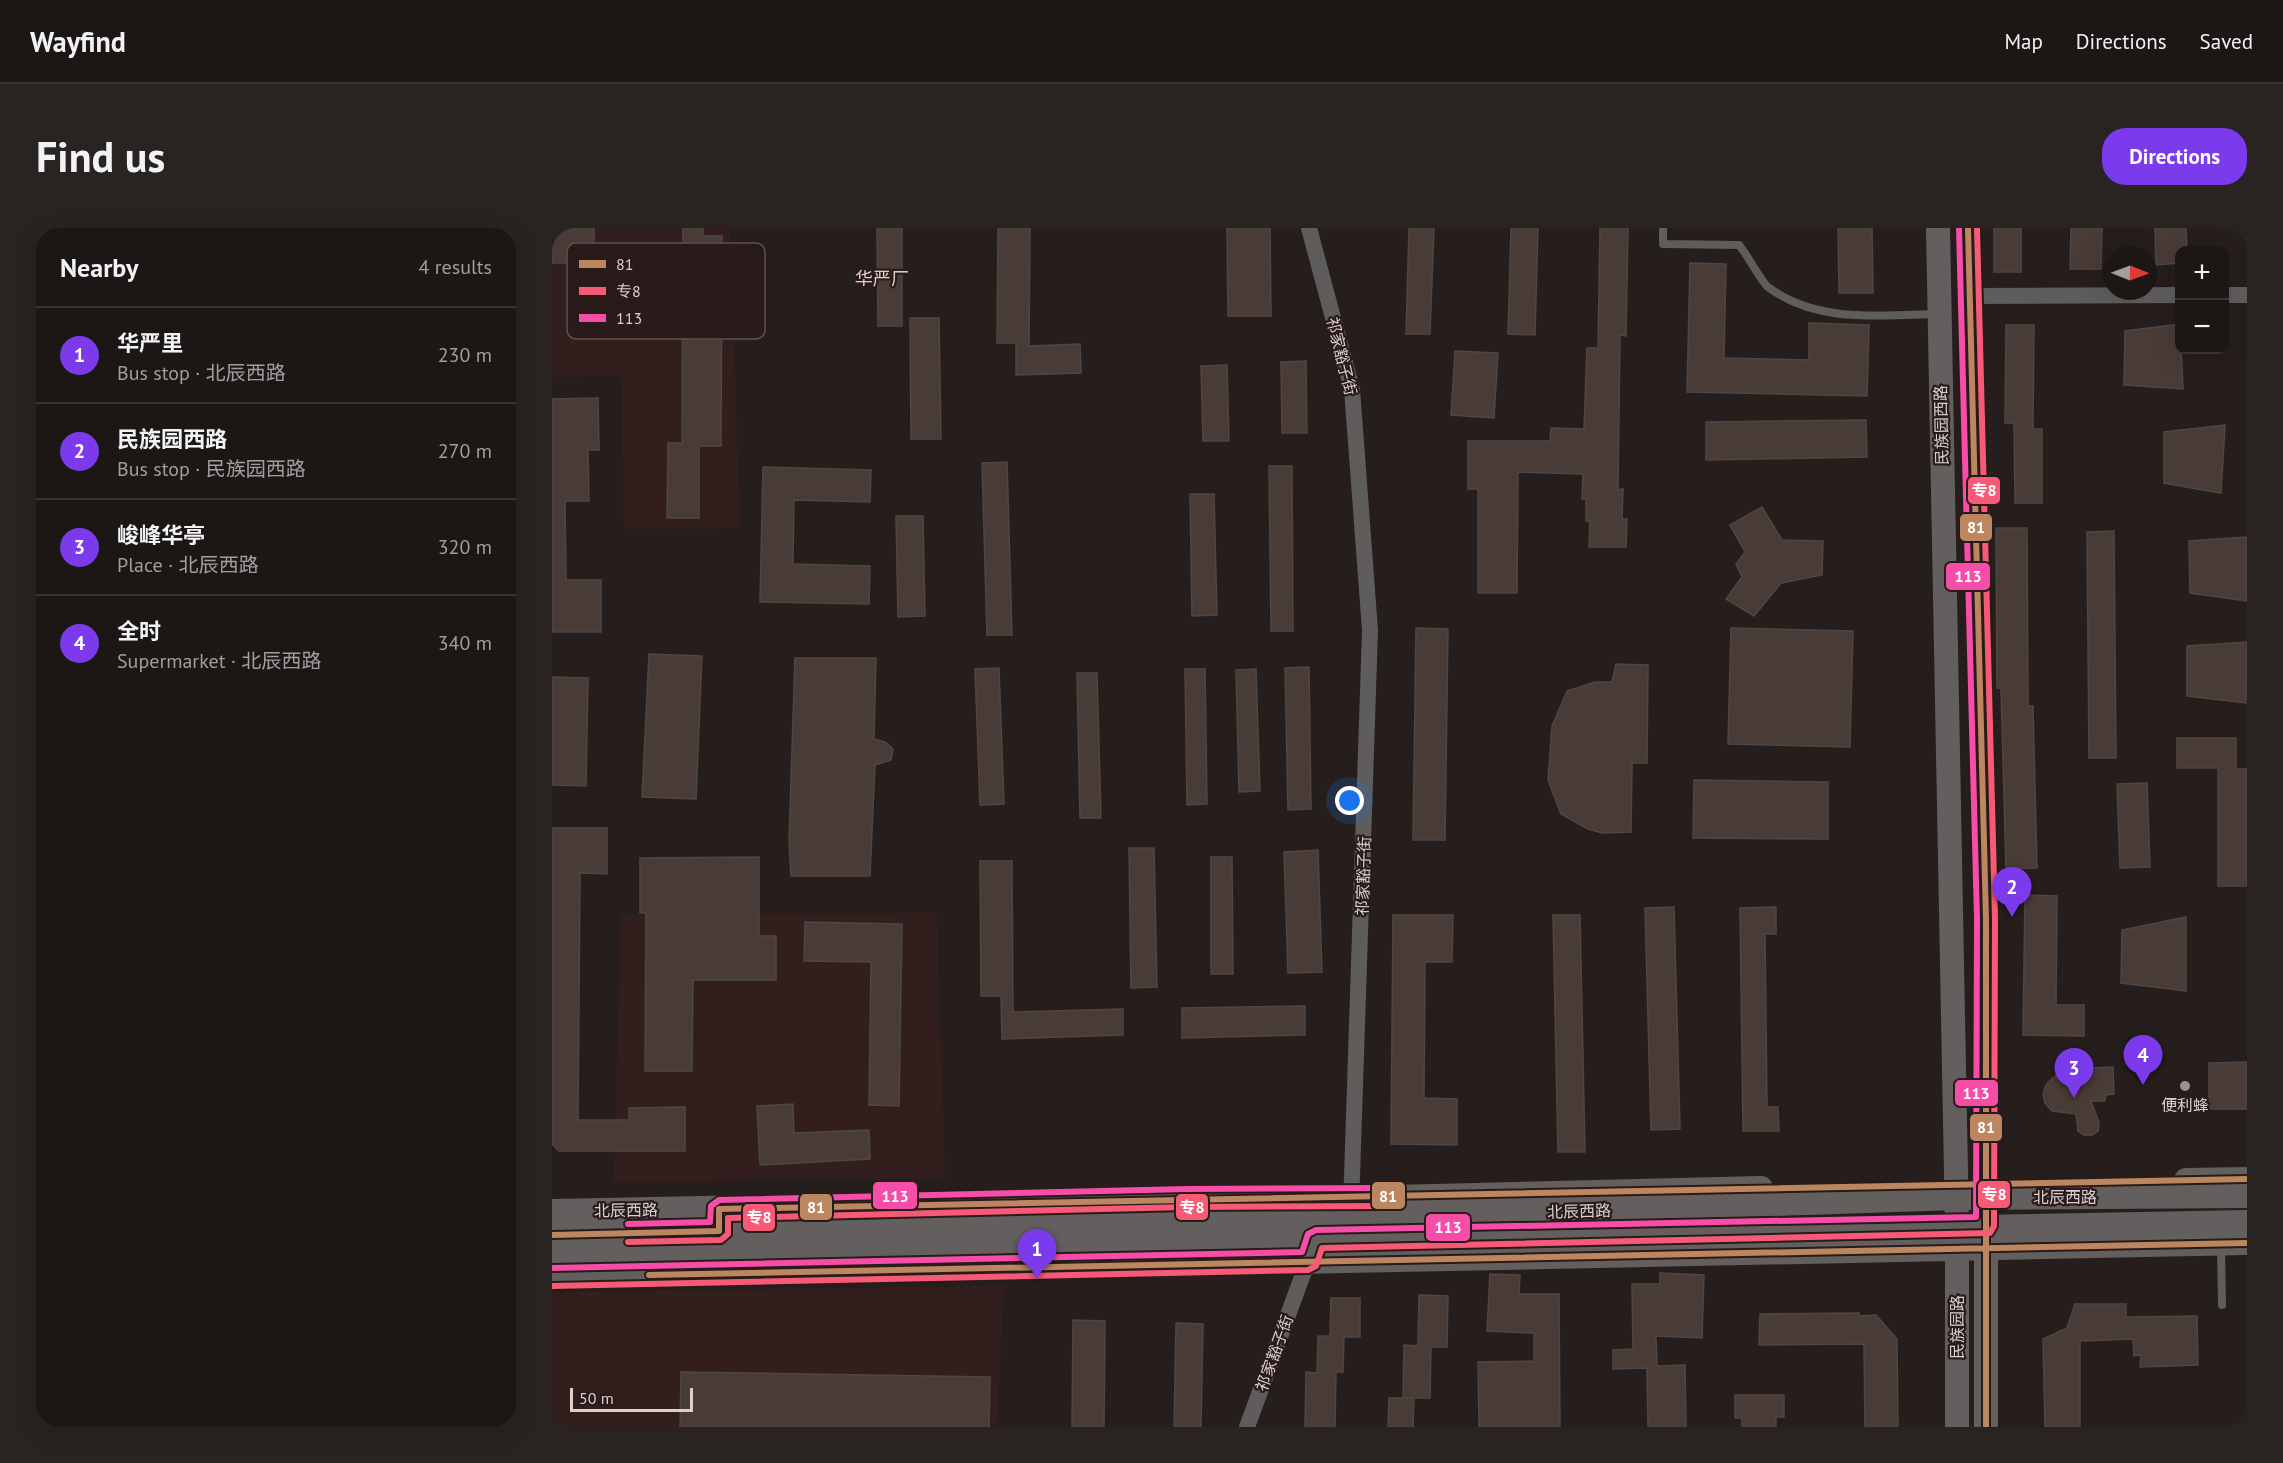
<!DOCTYPE html>
<meta charset="utf-8">
<style>
body{margin:0;font-family:"PT Sans","Noto Sans SC",sans-serif;background:#292322;color:#f1f3f6}
.controls{position:absolute;right:18px;top:18px;display:grid;overflow:hidden;border-radius:12px;box-shadow:0 6px 24px #0002}
.controls button{width:54px;height:54px;display:grid;place-items:center;padding:0;border:0;border-bottom:2px solid #3a3534;background:#1c1615;color:#f1f3f6;font:30px sans-serif}
.compass{position:absolute;left:1551px;top:18px;width:54px;height:54px;border-radius:50%;background:#1c1615;box-shadow:0 6px 24px #0002;rotate:91deg}
.scale{position:absolute;left:18px;bottom:15px;width:123px;box-sizing:border-box;padding-left:6px;border:3px solid #dad0ce;border-top:0;font-size:16px;line-height:21px;white-space:nowrap;color:#dad0ce;-webkit-text-stroke:4px #291b19;paint-order:stroke}
.you{position:absolute;left:798px;top:573px;width:21px;height:21px;margin:-15px;border:4px solid #fff;border-radius:50%;background:#1a73e8;box-shadow:0 0 0 9px #1a73e833}
.badge{display:grid;place-items:center;width:39px;height:39px;border-radius:50%;background:#7c3aed;color:#fff;font-size:20px;font-weight:700}
.pin{position:absolute;translate:-50% -50px;filter:drop-shadow(0 2px 3px #0008)}
.pin::after{content:'';position:absolute;top:32px;width:21px;height:18px;background:inherit;clip-path:polygon(0 0,100% 0,50% 100%)}
.list{margin:0;padding:0;list-style:none}
h2{display:flex;justify-content:space-between;align-items:center;height:78px;margin:0;padding:0 24px;font-size:26px}
h2 small{font-size:20px;font-weight:400;color:#a09fa0}
.list li{display:grid;grid-template-columns:39px 1fr auto;gap:18px;align-items:center;box-sizing:border-box;height:96px;padding:0 24px;border-top:2px solid #3a3534}
.list b{display:block;font-size:22px;white-space:nowrap}
.list p{margin:0;font-size:20px;white-space:nowrap;color:#a09fa0}
.list em{font-size:20px;font-style:normal;color:#a09fa0}
.map{position:relative;flex:none;width:1695px;height:1199px;overflow:hidden;border-radius:24px}
header{display:flex;align-items:center;gap:36px;box-sizing:border-box;height:84px;padding:0 30px;background:#1c1615;border-bottom:2px solid #3a3534}
header strong{font-size:28px}
nav{display:flex;gap:33px;margin-inline-start:auto;font-size:21px}
.intro{display:flex;align-items:center;justify-content:space-between;box-sizing:border-box;height:144px;padding:0 36px}
h1{margin:0;font-size:42px}
.button{padding:15px 27px;border-radius:24px;background:#7c3aed;color:#fff;font-size:21px;font-weight:700}
main{display:flex;gap:36px;padding:0 36px}
aside{flex:1;background:#1c1615;border-radius:24px;box-shadow:0 6px 24px #0002}
.map>svg:first-child{display:block}
.built{fill:#321f1d}
.building{fill:#493b36;stroke:#4e4745;stroke-width:1.5}
.lines{fill:none;stroke-linecap:round;stroke-linejoin:round}
.lane{stroke:#5f5c5c;stroke-width:8}
.street{stroke:#5f5c5c;stroke-width:16}
.secondary{stroke:#635f5e;stroke-width:24}
.bus-1-casing{stroke:#291b19;stroke-width:10}
.bus-2-casing{stroke:#291b19;stroke-width:10}
.bus-3-casing{stroke:#291b19;stroke-width:10}
.bus-1{stroke:#bb8660;stroke-width:6}
.bus-2{stroke:#f75a77;stroke-width:6}
.bus-3{stroke:#f54da8;stroke-width:6}
.poi-dot{fill:#9b9290;stroke:#291b19;stroke-width:2}
.labels{text-anchor:middle;stroke-width:4.5;stroke-linejoin:round;paint-order:stroke}
.street-label{font-size:16px;fill:#dad0ce;stroke:#291b19}
.poi-label{font-size:16px;fill:#dad0ce;stroke:#291b19}
.neighbourhood-label{font-size:18px;fill:#e0cbc9;stroke:#291b19}
.key{fill:#291b19;stroke:#5e514f;stroke-width:1.5}
.key-label{font-size:16px;fill:#dad0ce}
.line-badge{stroke:#291b19;stroke-width:2}
.badge-label{font-size:16px;text-anchor:middle;font-weight:bold;fill:#fff}
</style>
<header>
<strong>Wayfind</strong>
<nav><a>Map</a><a>Directions</a><a>Saved</a></nav>
</header>
<div class="intro"><h1>Find us</h1><a class="button">Directions</a></div>
<main>
<aside>
<h2>Nearby<small>4 results</small></h2>
<ul class="list">
<li><span class="badge">1</span><div><b>华严里</b><p>Bus stop · 北辰西路</p></div><em>230 m</em></li>
<li><span class="badge">2</span><div><b>民族园西路</b><p>Bus stop · 民族园西路</p></div><em>270 m</em></li>
<li><span class="badge">3</span><div><b>峻峰华亭</b><p>Place · 北辰西路</p></div><em>320 m</em></li>
<li><span class="badge">4</span><div><b>全时</b><p>Supermarket · 北辰西路</p></div><em>340 m</em></li>
</ul>
</aside>
<div class="map">
<svg width="1695" height="1199" viewBox="0 0 1695 1199">
<rect width="100%" height="100%" fill="#261e1c"/>
<path class="built" d="M0,0H178L188,300L72,301L69,147L0,149Z
M385,685L393,950L62,954L69,687Z
M452,1058L445,1199H0V1064Z"/>
<path class="building" d="M0,0H42V35H0Z
M131,0H151V8H170L169,218H147V290H115L116,215H130Z
M325,0H350V98H326Z
M446,0H478L477,118L528,116L529,145L464,147V115H445Z
M675,0H718L719,88H676Z
M857,0H882L878,106H854Z
M959,0H986L983,107L956,106Z
M1048,0H1076L1074,108L1068,107L1066,262L1071,261L1070,291H1075L1074,319H1037L1038,293H1034V271H1030L1031,246L966,244L965,365H926V261H916V213H998L999,200L1032,201L1035,120H1046Z
M1286,0H1320L1321,65H1287Z
M1442,0H1469V44H1442Z
M1519,0H1550L1549,41H1518Z
M1603,0H1634L1635,22H1628V35L1604,37Z
M1138,35L1174,36L1172,130L1257,132V95L1317,97L1315,168L1135,164Z
M358,90H387L389,211H359Z
M1628,96L1631,161L1572,157L1573,103Z
M1454,97H1482L1481,201H1490V275H1463L1462,195H1453Z
M903,123L946,125L942,190L899,187Z
M754,133L755,205H730L729,134Z
M675,137L677,213H651L649,138Z
M46,170L47,222H36L37,273H13L14,352H49V404H0V171Z
M1314,192L1315,229L1154,232V194Z
M1673,197L1669,265L1612,255V204Z
M455,234L460,407H435L430,235Z
M717,238H740L741,403H719Z
M211,239L319,242L318,274L242,272L241,336L318,338L317,376L208,374Z
M638,266H662L665,387L640,388Z
M1210,279L1230,312L1271,313L1270,347L1229,355L1202,388L1174,371L1190,349L1184,336L1193,324L1178,297Z
M344,288H371L373,388L346,389Z
M1444,300H1475L1476,478H1481L1485,640L1454,641L1449,460H1445Z
M1562,303L1564,530H1537L1535,304Z
M1695,309V373L1638,365L1637,313Z
M864,400L896,401L893,612H861Z
M1179,400L1301,403L1298,519L1176,516Z
M1695,414L1694,475L1635,468V418Z
M97,426L150,428L144,571L90,569Z
M243,430H324L322,511L333,514L341,521L339,532L323,537L318,648H239L237,613Z
M1064,436L1096,437L1095,535H1080L1079,604L1050,605L1036,601L1009,586L996,552L1000,498L1015,463L1043,454H1060Z
M757,439L759,581L736,582L733,440Z
M447,440L452,576L428,577L423,441Z
M633,441H653L655,576L635,577Z
M704,441L708,563L687,564L684,442Z
M525,445H545L549,590H528Z
M0,449L36,450L34,558L0,557Z
M1625,510H1684V541H1695V658H1666V540H1625Z
M1142,552L1276,554V611L1141,610Z
M1595,555L1598,639L1568,640L1565,556Z
M0,600H55V646L28,645L26,892H77V880L133,879V923H7L0,916Z
M577,620H602L605,759L579,760Z
M766,622L770,744L736,745L732,624Z
M207,629V708H224V752H141L140,843H93L94,685H88V630Z
M659,629H680L681,746H659Z
M428,633H460L461,784L571,781V807L450,811L449,768H429Z
M1473,667L1505,668L1504,777H1532V808L1471,807Z
M1122,679L1128,901L1099,902L1093,680Z
M1224,679V706H1213L1215,879H1226L1227,903H1191L1188,680Z
M841,687H901L900,734H873L872,870L905,871V917L839,916Z
M1001,687H1028L1033,924H1006Z
M1634,689V763L1569,755L1570,702Z
M253,694L350,696L347,878L317,877L319,734L252,733Z
M753,778V807L630,810V780Z
M1695,834V881H1657V835Z
M1561,839L1562,866L1554,867L1553,873H1539L1547,894L1546,903L1540,907H1532L1526,903L1524,886L1500,883L1493,875L1491,866L1494,857L1507,844H1540V840Z
M241,876L242,905L317,902L318,931L208,937L205,878Z
M1108,1045L1152,1047L1150,1110L1104,1108L1105,1138L1133,1137L1134,1199H1096L1095,1140L1061,1141V1122L1081,1121L1080,1056H1108Z
M938,1046L968,1047L967,1066H1007L1008,1199H927L926,1134L982,1133V1105L935,1103Z
M867,1067L896,1068L895,1119H879L878,1170H851L852,1117L866,1118Z
M779,1070H808V1109H792L791,1144H784L783,1199H753L754,1144L765,1145L766,1108H778Z
M1523,1076H1574V1089L1645,1088L1646,1137L1588,1139L1589,1127L1582,1128L1581,1111L1528,1113V1199H1493L1491,1111L1515,1100Z
M1307,1085V1088L1324,1087L1345,1111L1346,1199H1313L1312,1116L1207,1117L1208,1086Z
M521,1092L553,1093L552,1199H520Z
M624,1095L651,1096L649,1199H622Z
M129,1144L438,1149L437,1199H128Z
M1183,1167H1232V1189H1224V1199H1190V1190H1183Z
M837,1170H862L861,1199H836Z"/>
<g class="lines">
<path class="lane" d="M1111,0V16L1187,17C1195,26 1210,55 1216,59C1265,96 1329,87 1387,86
M1669,1018L1670,1077"/>
<path class="street" d="M757,0L800,161L818,402L799,979
M1672,67H1695
M1417,68L1628,67
M695,1199L758,1027"/>
<path class="secondary" d="M1386,0L1405,998V1199
M1416,0L1434,691V1199
M1634,952L1695,951
M0,983L635,970H799L1209,960
M0,1007L799,990L1404,970L1695,968
M0,1026L1695,994
M0,1049L1695,1015"/>
<defs>
<path id="bus-1" d="M1416,0L1434,691V1199
M0,1007L167,1003V981L1695,951
M97,1047L1695,1015"/>
<path id="bus-2" d="M76,1014L169,1012L176,1006V990L635,979L834,978
M0,1058L756,1042L764,1038L770,1020L1438,1005L1442,998L1443,691L1425,0"/>
<path id="bus-3" d="M76,996L158,994L159,978L167,972L635,961L834,960
M0,1040L750,1024L756,1006L764,1002L1424,989L1425,691L1407,0"/>
</defs>
<use href="#bus-1" class="bus-1-casing"/>
<use href="#bus-2" class="bus-2-casing"/>
<use href="#bus-3" class="bus-3-casing"/>
<use href="#bus-1" class="bus-1"/>
<use href="#bus-2" class="bus-2"/>
<use href="#bus-3" class="bus-3"/>
</g>
<circle class="poi-dot" cx="1633" cy="858" r="6"/>
<g class="labels">
<g class="street-label">
<text transform="translate(790 128) rotate(76)" y="6">祁家豁子街</text>
<text transform="translate(1389 197) rotate(-91)" y="6">民族园西路</text>
<text transform="translate(811 648) rotate(-88)" y="6">祁家豁子街</text>
<text x="1513" y="975">北辰西路</text>
<text transform="translate(74 982) rotate(-1)" y="6">北辰西路</text>
<text transform="translate(1027 983) rotate(-2)" y="6">北辰西路</text>
<text transform="translate(1405 1099) rotate(-90)" y="6">民族园路</text>
<text transform="translate(722 1125) rotate(-70)" y="6">祁家豁子街</text>
</g>
<g class="poi-label">
<text x="1633" y="883">便利蜂</text>
</g>
<g class="neighbourhood-label">
<text x="330" y="57">华严厂</text>
</g>
</g>
<rect x="15" y="15" width="198" height="96" rx="9" class="key"/>
<rect x="27" y="32" width="27" height="8" fill="#bb8660"/>
<rect x="27" y="59" width="27" height="8" fill="#f75a77"/>
<rect x="27" y="86" width="27" height="8" fill="#f54da8"/>
<g class="key-label">
<text x="64" y="42">81</text>
<text x="64" y="69">专8</text>
<text x="64" y="96">113</text>
</g>
<g class="line-badge">
<rect x="1415" y="248" width="34" height="29" rx="6" fill="#f75a77"/>
<rect x="1407" y="285" width="34" height="29" rx="6" fill="#bb8660"/>
<rect x="1393" y="334" width="46" height="29" rx="6" fill="#f54da8"/>
<rect x="1402" y="851" width="45" height="28" rx="6" fill="#f54da8"/>
<rect x="1417" y="885" width="34" height="29" rx="6" fill="#bb8660"/>
<rect x="1425" y="952" width="34" height="29" rx="6" fill="#f75a77"/>
<rect x="819" y="953" width="35" height="29" rx="6" fill="#bb8660"/>
<rect x="320" y="953" width="46" height="29" rx="6" fill="#f54da8"/>
<rect x="623" y="965" width="34" height="28" rx="6" fill="#f75a77"/>
<rect x="247" y="965" width="34" height="28" rx="6" fill="#bb8660"/>
<rect x="190" y="975" width="34" height="29" rx="6" fill="#f75a77"/>
<rect x="873" y="985" width="46" height="29" rx="6" fill="#f54da8"/>
</g>
<g class="badge-label">
<text x="1432" y="268">专8</text>
<text x="1424" y="305">81</text>
<text x="1416" y="354">113</text>
<text x="1424" y="871">113</text>
<text x="1434" y="905">81</text>
<text x="1442" y="972">专8</text>
<text x="836" y="974">81</text>
<text x="343" y="974">113</text>
<text x="640" y="985">专8</text>
<text x="264" y="985">81</text>
<text x="207" y="995">专8</text>
<text x="896" y="1005">113</text>
</g>
</svg>
<div class="controls">
<button>+</button>
<button>−</button>
</div>
<svg class="compass" viewBox="-18 -18 36 36"><path d="M0-13l5 13h-10z" fill="#e53935"/><path d="M0 13l5-13h-10z" fill="#a09fa0"/></svg>
<div class="scale">50 m</div>
<div class="you"></div>
<div class="pin badge" style="left:485px;top:1051px">1</div>
<div class="pin badge" style="left:1460px;top:689px">2</div>
<div class="pin badge" style="left:1522px;top:870px">3</div>
<div class="pin badge" style="left:1591px;top:857px">4</div>
</div>
</main>
